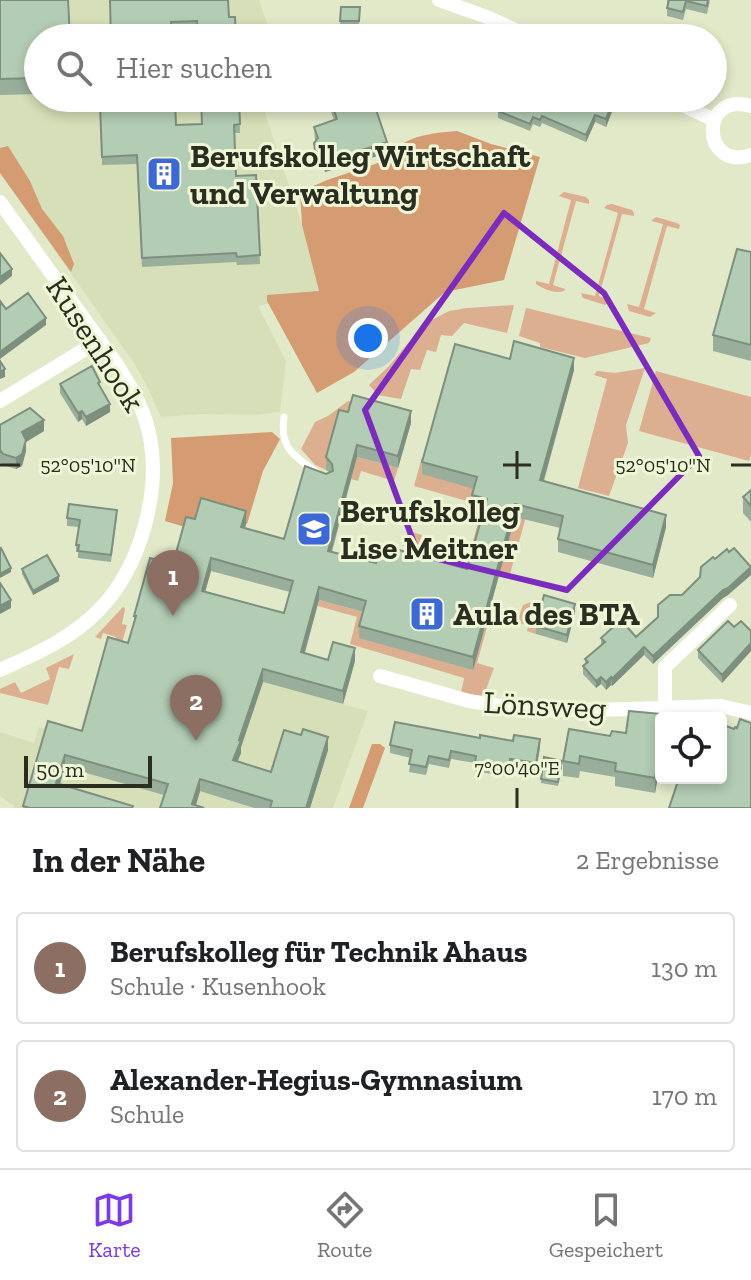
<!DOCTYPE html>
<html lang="de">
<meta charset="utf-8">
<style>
body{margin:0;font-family:"Zilla Slab",serif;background:#f2f2f2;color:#202124}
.controls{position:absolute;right:24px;bottom:24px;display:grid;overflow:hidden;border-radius:8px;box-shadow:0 4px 12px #0003}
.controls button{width:72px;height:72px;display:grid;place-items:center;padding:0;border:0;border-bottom:2px solid #e0e0e0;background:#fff;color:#202124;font:40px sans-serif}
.scale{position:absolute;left:24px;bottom:20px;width:128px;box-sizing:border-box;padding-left:8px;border:4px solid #2b2d21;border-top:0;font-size:22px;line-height:28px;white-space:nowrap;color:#2b2d21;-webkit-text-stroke:6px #eff6d6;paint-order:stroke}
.you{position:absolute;left:368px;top:338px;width:28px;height:28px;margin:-20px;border:6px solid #fff;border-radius:50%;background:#1a73e8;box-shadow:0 0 0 12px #1a73e833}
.badge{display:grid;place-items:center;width:52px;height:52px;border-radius:50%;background:#7c3aed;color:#fff;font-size:26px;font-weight:700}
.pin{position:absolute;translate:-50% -66px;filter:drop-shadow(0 2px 4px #0008)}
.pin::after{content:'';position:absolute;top:42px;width:28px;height:24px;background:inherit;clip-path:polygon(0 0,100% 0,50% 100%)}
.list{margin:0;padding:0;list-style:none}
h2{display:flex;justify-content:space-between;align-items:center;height:104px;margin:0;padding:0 32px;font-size:34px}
h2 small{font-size:26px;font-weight:400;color:#757577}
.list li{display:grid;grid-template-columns:52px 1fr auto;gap:24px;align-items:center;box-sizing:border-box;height:112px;margin:0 16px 16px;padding:0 16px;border:2px solid #e0e0e0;border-radius:8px}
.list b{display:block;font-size:30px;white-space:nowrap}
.list p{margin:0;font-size:26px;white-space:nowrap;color:#757577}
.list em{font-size:26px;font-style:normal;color:#757577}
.icon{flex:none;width:44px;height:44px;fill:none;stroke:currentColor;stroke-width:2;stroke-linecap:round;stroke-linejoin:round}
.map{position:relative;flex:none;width:751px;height:808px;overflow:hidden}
.search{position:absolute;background:#fff;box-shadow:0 4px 12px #0003;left:24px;right:24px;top:24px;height:88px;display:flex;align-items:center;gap:20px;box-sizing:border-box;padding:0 28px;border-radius:44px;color:#757577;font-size:30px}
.sheet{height:360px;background:#fff}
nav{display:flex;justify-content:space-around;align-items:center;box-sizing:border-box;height:112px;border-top:2px solid #e0e0e0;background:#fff;font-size:22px;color:#757577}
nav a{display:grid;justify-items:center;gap:4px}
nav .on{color:#7c3aed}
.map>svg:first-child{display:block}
.built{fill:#d7dfb8}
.green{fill:#dbaf90}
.forest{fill:#d59c73}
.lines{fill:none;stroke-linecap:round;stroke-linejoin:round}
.service{stroke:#fff;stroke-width:7}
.minor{stroke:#fff;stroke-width:14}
.wall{fill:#9aaf9b;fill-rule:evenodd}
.shaded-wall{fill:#7d8f7e}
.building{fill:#b3ccb4;stroke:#7d8f7e;stroke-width:2;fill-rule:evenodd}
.marked{fill:none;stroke:#7b2cbf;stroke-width:6;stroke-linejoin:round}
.ticks{fill:none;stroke:#2b2d21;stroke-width:3}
.labels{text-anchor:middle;stroke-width:6;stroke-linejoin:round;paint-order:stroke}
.poi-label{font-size:32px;font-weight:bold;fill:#2b2d21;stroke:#eff6d6;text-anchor:start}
.street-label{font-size:32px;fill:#2b2d21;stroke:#eff6d6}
.ticks-label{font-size:20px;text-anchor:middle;fill:#2b2d21;stroke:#eff6d6;stroke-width:6;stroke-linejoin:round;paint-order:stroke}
</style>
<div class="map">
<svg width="751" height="808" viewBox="0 0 751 808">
<rect width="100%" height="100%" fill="#e2e9c9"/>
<path class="built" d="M0,0H259L272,38H38V98H260L302,225L319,292L258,306L286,361L280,412L255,415L202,414L161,417L146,384L134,363L0,173Z
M233,674L368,711L333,808H14V806L0,796V732L34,743L39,727L78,738L89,698L199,729Z"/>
<path class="green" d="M564,192L586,197L589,200V204L576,201L553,285L565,289L564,291C554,294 544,289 536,284V281L549,284L571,200L559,196Z
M612,204L632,210L634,213V216L622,214L599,296L611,301L605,305L583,298L581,293L595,296L618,213L604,208L607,205Z
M656,217L677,223L680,225L679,229L667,226L644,309L656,313L650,317L629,311L627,304L639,307L663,224L651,221Z
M514,305L507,333L464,323L452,336L441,335L436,352L427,350L420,370L411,369L401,399L378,395L369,385L389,366L424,324L449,311L467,308Z
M526,308L651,338L649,343L585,358L540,347V343L519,336Z
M645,368L626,425L628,443L609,496L578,488L607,379L594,375L597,371L615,373Z
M656,371L751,397V455L749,461L639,431Z
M348,401L411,418L410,423H339L326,470L315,465L301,449L315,422L328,416Z
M357,457L398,468L394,481L361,471L358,481L351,479Z
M422,457L477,490L487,511L472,564L467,563L480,515L465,510L467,501L414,486Z
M527,471L536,481L510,574L499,572Z
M408,531L422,535L417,550L403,546Z
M319,600L366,613L472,670L491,605L493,606L477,663L494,668L485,692L480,697L461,693L464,678L350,644L357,617L318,606Z
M531,602L527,618L539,623L536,634L527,631L528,626L517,622L523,605Z
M124,607L125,609L122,624L127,625L121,646L115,645L116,637L103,633L101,639L95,637L122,608Z
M74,654L69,669L59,667L48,705L0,693V689L15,682L21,693L50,679L46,668Z"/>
<path class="forest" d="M457,131L491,144L540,157L504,280L445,292L354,372L317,393L267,301V295L319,291L302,225L300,192L327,180L390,159C399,135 435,133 457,131Z
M8,146L30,181L42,209L63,236L74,264L71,272L0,173V148Z
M272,432L280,439L263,471L247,524L201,510L195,530L165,521L173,483L171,438Z
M372,744H380L385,748L363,808H349Z"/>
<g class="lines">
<path class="service" d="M284,417C279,450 295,456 319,474"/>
<path class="minor" d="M439,0L487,17L533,38
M668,98L714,120
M751,106C698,91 702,172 751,155
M0,202L116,363C129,384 142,404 148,429C163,488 141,567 99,610C71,639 35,654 0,670
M0,401L100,340
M380,676L469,701L521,709L596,710L721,706L751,713
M665,707V667L730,605"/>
</g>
<path class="wall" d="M0,0L38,38V94L0,95Z
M109,0L229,17L197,29L171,30Z
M667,0H710L707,14L686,9L683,20L667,16Z
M341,7H360L359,26L340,25Z
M239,98L240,133H234L236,176L256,175L260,264L237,265L236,262L142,267L137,164L102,165L100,105L176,125L202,124Z
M326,98H372L387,153L325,172L322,164L315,160L314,143L315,141L314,127L334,120Z
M491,100L563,108L587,110L613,109L606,127L595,122L586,142L542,123L540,127L533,124L530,131L498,118V110L491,107Z
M751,252V361L713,351V335Z
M510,359L574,370L544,481L666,527L653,578L558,552V539L560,528L515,517L473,670L359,638V626L363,612L319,600L305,653L328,660L355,661L343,704L263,682L241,747V753L237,762L271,772L328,750L310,808H254L200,791L196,805L164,795L65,767L60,784L133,808H23V806L82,731L128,643L134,623V616L173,564L195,519L246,524L245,528L284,539L326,474L329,472L326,470V457L348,412L411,423L398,468L357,457L332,552L376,563L467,569L484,511L472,507V495L474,489L422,474V462ZM211,571L290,592L284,613L205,591Z
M60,384L100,387L110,412L86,426L82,419L78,422L60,393Z
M0,425L44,431L26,442V451L22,466L16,469L3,465L1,463L0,464Z
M751,490V522L743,513V497Z
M117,517L111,562L78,558V552H76V545L79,527L67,526V518Z
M22,569L59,581L33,595L22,574Z
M682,595H728L723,598L653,664L644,655L612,686L611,685L606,690L601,684L596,688L583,674V666L585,664V659L601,645V638L636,637Z
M575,612L567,643L536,634V626Z
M734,627L751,631V651L722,683L698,658V650Z
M661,718V760L655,793L615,786V777L580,771L579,778L563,776V761L610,736L626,733Z
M480,738L540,747L536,771L510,767L508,777L475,771V763L451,759L449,768L429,764L426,775L409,772L411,758L390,753V745Z
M562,766L558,786L541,783V779Z"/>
<path class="shaded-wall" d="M613,102V109L606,127V119Z
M595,115V122L586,142V135Z
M387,142V153L325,172V162Z
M12,269V276L0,285V277Z
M46,318V325L0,359V352Z
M574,358V370L540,493V480Z
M5,369V377L0,379V372Z
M110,404V412L86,426V417Z
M82,411V419L78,422V413Z
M411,411V423L398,468V456Z
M44,420V431L26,442V451L22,466L16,469V458L22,432Z
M357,445V457L328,563V551Z
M515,504V517L473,670V657Z
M246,511V524L241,540V527Z
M666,515V527L653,578V565Z
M211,558V571L202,603V591Z
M751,567V575L728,595L723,598L653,664V656L723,590Z
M11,568V572L0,578V574Z
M59,576V581L33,595V591Z
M319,587V600L301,665V652Z
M11,600V608L0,614V606Z
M575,604V612L567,643V635Z
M751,643V651L722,683V675Z
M644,647V655L612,686V679Z
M355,648V661L343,704V691Z
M263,669V682L241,747V753L233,773V760Z
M601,677V684L596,688V681Z
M611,677V685L606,690V682Z
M328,737V750L310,808H306Z
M540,739V747L536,771V763Z
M661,746V760L655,793V778Z
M65,755V767L56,796V783Z
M200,779V791L195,808L192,804Z"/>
<path class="building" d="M0,0H68L70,38H38V78L0,79Z
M110,0H228L229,17H235L236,38H198L197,21L171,22L172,38H111Z
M669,0H708L707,6L686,1L683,12L667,8Z
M341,7H360L359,21H340Z
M431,32L432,38H412Z
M114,98H175L176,125L202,124L201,98H239L240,124L234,125L236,176L256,175L260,255L237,257L236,253L142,258L137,155L102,157L100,105L115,104Z
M330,98H372L387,142L325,162L322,154L315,150L314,143L318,138L314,127L337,119Z
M491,98H538L563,108L566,101L587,110L590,99L597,102L599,98H604L613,102L606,119L595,115L586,135L542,116L540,120L533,117L530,124L498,111L500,104L491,100Z
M737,249L751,252V345L713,335Z
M0,253L12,269L0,277Z
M28,293L46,318L0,352V301L6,309Z
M514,341L574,358L540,480L666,515L653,565L558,539L563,516L515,504L473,657L359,626L366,601L319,587L301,652L328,660L333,642L355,648L343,691L263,669L239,740H241L233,760L271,772L284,730L301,735L303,729L328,737L306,808H270L272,801L200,779L192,804L204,808H160L168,784L65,755L56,783L133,806L132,808H30L23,806L48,721L82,731L108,637L128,643L136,616H134L150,558L173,564L186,517L195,519L201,498L246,511L241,527L284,539L305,466L326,474L333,471L332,464L326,457L339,410L348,412L353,395L411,411L398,456L357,445L328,551L376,563L381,545L467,569L487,499L472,495L477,477L422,462L455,344L510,359ZM211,558L293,581L284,613L202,591Z
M0,361L5,369L0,372Z
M92,366L100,382L98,383L110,404L86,417L82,411L78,413L60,384Z
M30,408L44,420L22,432L26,440L22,454L16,458L3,454L1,451L0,452V425Z
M751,490V506L743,497Z
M69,504L117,510L111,555L78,551L79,545H76L80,520L67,518Z
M1,548L11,568L0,574V549Z
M734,548L751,567L728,588L723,590L653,656L644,647L612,679L611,677L606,682L601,677L596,681L583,666L588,662L585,659L605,642L601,638L621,620L636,637L658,617V605L670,595H682L700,577L701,567L713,557L715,559L727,549L729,552Z
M47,555L59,576L33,591L22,569Z
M0,583L11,600L0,606Z
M544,595L575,604L567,635L536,626Z
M728,621L734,627L741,621L751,631V643L722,675L698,650Z
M629,711L661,714L682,718H661V746L655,778L615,771L616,763L580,756L579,764L563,761L569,729L610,736L612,731L626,733Z
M740,719L751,723V808H669L679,778H721V724L734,729L735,727L737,728Z
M395,722L480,738V735L513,741L514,735L540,739L536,763L510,759L508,769L475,763L476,756L451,751L449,760L429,756L426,767L409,764L412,750L390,745Z
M544,757L562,761L558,782L541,779Z"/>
<path class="marked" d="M504,213L604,293L699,456L567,590L418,554L365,410Z"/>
<path class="ticks" d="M517,451V479M0,465H20M503,465H531M731,465H751M517,788V808"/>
<defs>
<symbol id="building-square" viewBox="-11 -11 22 22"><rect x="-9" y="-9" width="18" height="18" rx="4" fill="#3d68d9" stroke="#eff6d6"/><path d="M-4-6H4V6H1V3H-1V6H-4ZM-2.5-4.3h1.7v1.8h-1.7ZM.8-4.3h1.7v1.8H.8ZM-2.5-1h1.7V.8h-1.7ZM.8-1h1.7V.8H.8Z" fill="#fff"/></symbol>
<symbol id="school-square" viewBox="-11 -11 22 22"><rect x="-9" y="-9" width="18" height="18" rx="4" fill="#3d68d9" stroke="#eff6d6"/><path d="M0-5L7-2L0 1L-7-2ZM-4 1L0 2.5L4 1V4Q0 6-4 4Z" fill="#fff"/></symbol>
</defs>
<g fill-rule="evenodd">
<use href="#building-square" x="144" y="154" width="40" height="40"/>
<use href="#school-square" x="294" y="509" width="40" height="40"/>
<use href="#building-square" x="407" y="594" width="40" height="40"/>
</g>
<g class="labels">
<g class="poi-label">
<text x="190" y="167">Berufskolleg Wirtschaft<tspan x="190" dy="37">und Verwaltung</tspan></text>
<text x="340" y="522">Berufskolleg<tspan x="340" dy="37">Lise Meitner</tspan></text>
<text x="453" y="625">Aula des BTA</text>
</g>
<g class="street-label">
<text transform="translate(96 344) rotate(57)" y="11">Kusenhook</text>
<text transform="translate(545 705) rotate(3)" y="11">Lönsweg</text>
</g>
</g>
<g class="ticks-label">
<text x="88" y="472">52°05'10"N</text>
<text x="663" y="472">52°05'10"N</text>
<text x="517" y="775">7°00'40"E</text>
</g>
</svg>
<div class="controls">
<button><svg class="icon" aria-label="locate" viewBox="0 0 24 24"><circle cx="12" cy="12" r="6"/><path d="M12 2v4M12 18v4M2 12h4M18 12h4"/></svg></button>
</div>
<div class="scale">50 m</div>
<div class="you"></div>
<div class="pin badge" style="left:173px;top:616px;background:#8d6e63">1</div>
<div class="pin badge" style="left:196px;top:741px;background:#8d6e63">2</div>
<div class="search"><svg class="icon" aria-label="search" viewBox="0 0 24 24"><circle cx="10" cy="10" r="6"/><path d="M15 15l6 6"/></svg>Hier suchen</div>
</div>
<section class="sheet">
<h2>In der Nähe<small>2 Ergebnisse</small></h2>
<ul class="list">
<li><span class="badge" style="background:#8d6e63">1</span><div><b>Berufskolleg für Technik Ahaus</b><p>Schule · Kusenhook</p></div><em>130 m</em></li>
<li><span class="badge" style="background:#8d6e63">2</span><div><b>Alexander-Hegius-Gymnasium</b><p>Schule</p></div><em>170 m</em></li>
</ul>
</section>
<nav>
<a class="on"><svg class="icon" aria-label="map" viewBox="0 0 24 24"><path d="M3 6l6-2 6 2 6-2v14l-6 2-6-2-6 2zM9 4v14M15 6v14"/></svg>Karte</a>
<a><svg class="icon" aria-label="directions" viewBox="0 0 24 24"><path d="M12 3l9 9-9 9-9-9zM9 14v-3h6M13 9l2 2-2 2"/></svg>Route</a>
<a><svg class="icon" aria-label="saved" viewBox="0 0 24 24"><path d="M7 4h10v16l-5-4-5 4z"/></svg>Gespeichert</a>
</nav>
